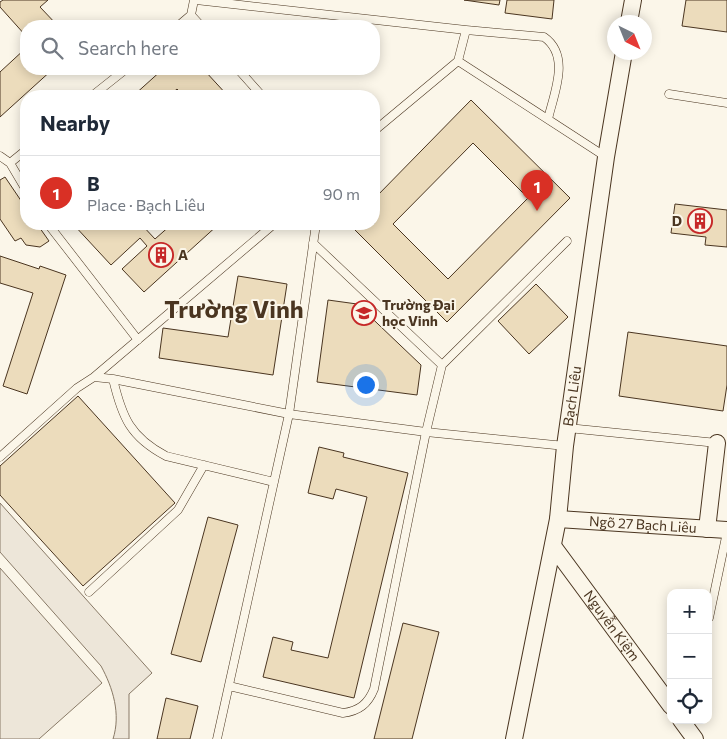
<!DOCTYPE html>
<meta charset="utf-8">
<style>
body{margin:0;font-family:Commissioner,sans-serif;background:#f6f6f7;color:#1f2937}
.controls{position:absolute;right:15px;bottom:15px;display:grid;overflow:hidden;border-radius:10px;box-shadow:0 2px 12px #0003}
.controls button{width:45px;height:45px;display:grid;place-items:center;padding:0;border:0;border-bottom:1px solid #e0e1e3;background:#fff;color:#1f2937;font:25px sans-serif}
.compass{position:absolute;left:607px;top:15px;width:45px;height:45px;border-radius:50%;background:#fff;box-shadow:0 2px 12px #0003;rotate:137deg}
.you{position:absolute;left:365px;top:384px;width:18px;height:18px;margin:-12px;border:4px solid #fff;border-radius:50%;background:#1a73e8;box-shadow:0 0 0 8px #1a73e833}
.badge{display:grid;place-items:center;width:32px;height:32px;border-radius:50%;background:#d93025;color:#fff;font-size:16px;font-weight:700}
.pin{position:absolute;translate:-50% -41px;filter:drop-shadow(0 1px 2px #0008)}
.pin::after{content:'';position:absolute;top:26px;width:18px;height:15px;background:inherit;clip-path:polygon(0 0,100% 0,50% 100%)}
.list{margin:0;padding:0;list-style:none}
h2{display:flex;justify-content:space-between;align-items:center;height:65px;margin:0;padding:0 20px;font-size:21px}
h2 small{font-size:16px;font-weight:400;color:#747a83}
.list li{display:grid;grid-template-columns:32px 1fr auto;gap:15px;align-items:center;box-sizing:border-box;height:75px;padding:0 20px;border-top:1px solid #e0e1e3}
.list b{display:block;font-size:19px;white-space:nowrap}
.list p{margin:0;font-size:16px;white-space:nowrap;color:#747a83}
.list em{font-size:16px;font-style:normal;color:#747a83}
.icon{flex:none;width:28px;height:28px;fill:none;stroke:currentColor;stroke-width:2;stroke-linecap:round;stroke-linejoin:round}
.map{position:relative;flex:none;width:727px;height:739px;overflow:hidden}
.search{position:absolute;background:#fff;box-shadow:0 2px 12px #0003;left:20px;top:20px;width:360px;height:55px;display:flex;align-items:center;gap:12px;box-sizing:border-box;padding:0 18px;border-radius:20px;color:#747a83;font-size:19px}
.panel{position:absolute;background:#fff;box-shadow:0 2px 12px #0003;left:20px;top:90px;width:360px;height:140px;border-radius:20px}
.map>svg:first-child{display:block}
.green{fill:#ede6d9;stroke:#887966}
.building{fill:#ecdcbc;stroke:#4a3520;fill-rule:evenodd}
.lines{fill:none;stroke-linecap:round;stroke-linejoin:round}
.service-casing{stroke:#4a3520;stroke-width:9}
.minor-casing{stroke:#4a3520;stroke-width:18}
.service{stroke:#fbf6e9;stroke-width:8}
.minor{stroke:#fbf6e9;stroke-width:16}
.labels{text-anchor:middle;stroke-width:4;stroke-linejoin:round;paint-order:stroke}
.poi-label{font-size:14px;font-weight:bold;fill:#4a3520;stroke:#fbf6e9;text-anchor:start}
.street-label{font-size:14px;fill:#4a3520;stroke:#fbf6e9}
.town-label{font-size:24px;font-weight:bold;fill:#4a3520;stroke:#fbf6e9}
</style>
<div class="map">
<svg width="727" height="739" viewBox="0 0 727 739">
<rect width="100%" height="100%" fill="#fbf6e9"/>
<path class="green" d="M0,503L152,673L129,694V739H113C121,714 113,688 101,666L0,552Z
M0,568L102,683L39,739H0Z"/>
<path class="building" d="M3,0H48L40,7L58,26H26V36L0,7V2Z
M464,0H500L499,5Z
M507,0H554L552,19L505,13Z
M686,0H727V32L682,26Z
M26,48V69H53L0,117V72Z
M163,69H208L205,71L228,96H184L177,89L169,96H133Z
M471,100L570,198L447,322L349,224H374V199ZM473,143L528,198L448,279L393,224Z
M5,177L26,208V224H37L49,241L40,247L26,245L21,238L15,241L0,219V180Z
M675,204L727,210V247L705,245L706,237L671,233Z
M73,224H141L155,239L172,224H219L144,292L122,269L147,246L140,238L111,265Z
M0,256L39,269L40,266L66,275L27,394L3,386L33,293L0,283Z
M238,276L287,284L273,375L159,358L163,328L228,337Z
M536,284L568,317L529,354L498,321Z
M328,300L357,304L421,365L417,395L317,382Z
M628,332L727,346V385L723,411L619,396Z
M78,396L175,503L83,586L0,495V466Z
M319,447L344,453L343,457L408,473L354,698L263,677L273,637L293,642L291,650L328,658L367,497L336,489L333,499L308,493Z
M208,517L238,525L201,662L171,654Z
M403,623L439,632L412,739H374Z
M166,698L198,706L190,739H157Z"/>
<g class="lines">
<defs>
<path id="service" d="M196,0L466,30L544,37C571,56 554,93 548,119
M191,15L201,26
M178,26L191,15L194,0
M458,61L606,157
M238,69L262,96
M669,94L727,103
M92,96L126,69
M374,131L458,61L466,30
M0,156L10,163L26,190
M10,163L26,150
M48,224L138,340
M313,243L442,365
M94,377L274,224
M113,379C122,417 130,437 166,456L274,482
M568,428L717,443
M0,457L77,388L94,377L113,379L289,414L426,432L565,446
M89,592L178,510L204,465
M709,618L727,532
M229,686L343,713C359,711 368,704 374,689L426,432L442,365L567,241
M217,739L289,414L316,224"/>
<g id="minor">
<path d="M629,22L633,0"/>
<path id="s1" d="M558,519L727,530"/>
<path d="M707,529L717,443"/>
<path id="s2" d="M553,546L671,706"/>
<path d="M681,720L695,739"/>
<path id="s3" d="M514,739L558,519L565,446L606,157L624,52"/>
</g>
</defs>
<use href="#service" class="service-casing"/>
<use href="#minor" class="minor-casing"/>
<use href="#service" class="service"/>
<use href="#minor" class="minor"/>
</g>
<defs>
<symbol id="building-ring" viewBox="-11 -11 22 22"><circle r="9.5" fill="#fbf6e9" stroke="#c62828" stroke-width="1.5"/><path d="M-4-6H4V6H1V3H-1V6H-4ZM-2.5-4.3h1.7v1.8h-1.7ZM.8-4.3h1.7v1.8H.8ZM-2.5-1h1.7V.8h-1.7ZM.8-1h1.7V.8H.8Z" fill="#c62828"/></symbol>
<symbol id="university-ring" viewBox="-11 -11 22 22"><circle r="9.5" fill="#fbf6e9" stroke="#c62828" stroke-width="1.5"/><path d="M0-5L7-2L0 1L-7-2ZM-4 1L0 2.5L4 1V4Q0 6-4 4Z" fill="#c62828"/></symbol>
</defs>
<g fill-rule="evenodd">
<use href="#building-ring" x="686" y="207" width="28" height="28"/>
<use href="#building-ring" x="147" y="241" width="28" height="28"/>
<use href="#university-ring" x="350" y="299" width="28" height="28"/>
</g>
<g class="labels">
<g class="poi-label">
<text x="682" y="226" text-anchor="end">D</text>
<text x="178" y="260">A</text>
<text x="382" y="310">Trường Đại<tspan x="382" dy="16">học Vinh</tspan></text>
</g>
<g class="street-label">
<text dy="5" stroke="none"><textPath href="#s3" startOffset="348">Bạch Liêu</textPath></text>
<text dy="5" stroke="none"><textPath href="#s1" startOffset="85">Ngõ 27 Bạch Liêu</textPath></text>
<text dy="5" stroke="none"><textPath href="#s2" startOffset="99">Nguyễn Kiệm</textPath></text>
</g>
<g class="town-label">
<text x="234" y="318">Trường Vinh</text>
</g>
</g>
</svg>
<div class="controls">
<button>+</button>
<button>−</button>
<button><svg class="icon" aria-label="locate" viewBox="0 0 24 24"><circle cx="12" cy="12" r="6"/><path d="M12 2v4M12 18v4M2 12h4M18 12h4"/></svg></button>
</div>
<svg class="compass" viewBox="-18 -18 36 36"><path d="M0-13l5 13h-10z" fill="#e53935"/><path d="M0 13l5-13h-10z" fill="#747a83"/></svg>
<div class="you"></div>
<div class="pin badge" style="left:537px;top:211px">1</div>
<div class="search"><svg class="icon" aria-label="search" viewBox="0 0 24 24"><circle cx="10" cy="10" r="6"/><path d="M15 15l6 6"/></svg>Search here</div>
<section class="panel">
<h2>Nearby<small></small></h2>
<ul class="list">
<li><span class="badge">1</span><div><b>B</b><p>Place · Bạch Liêu</p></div><em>90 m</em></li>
</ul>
</section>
</div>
